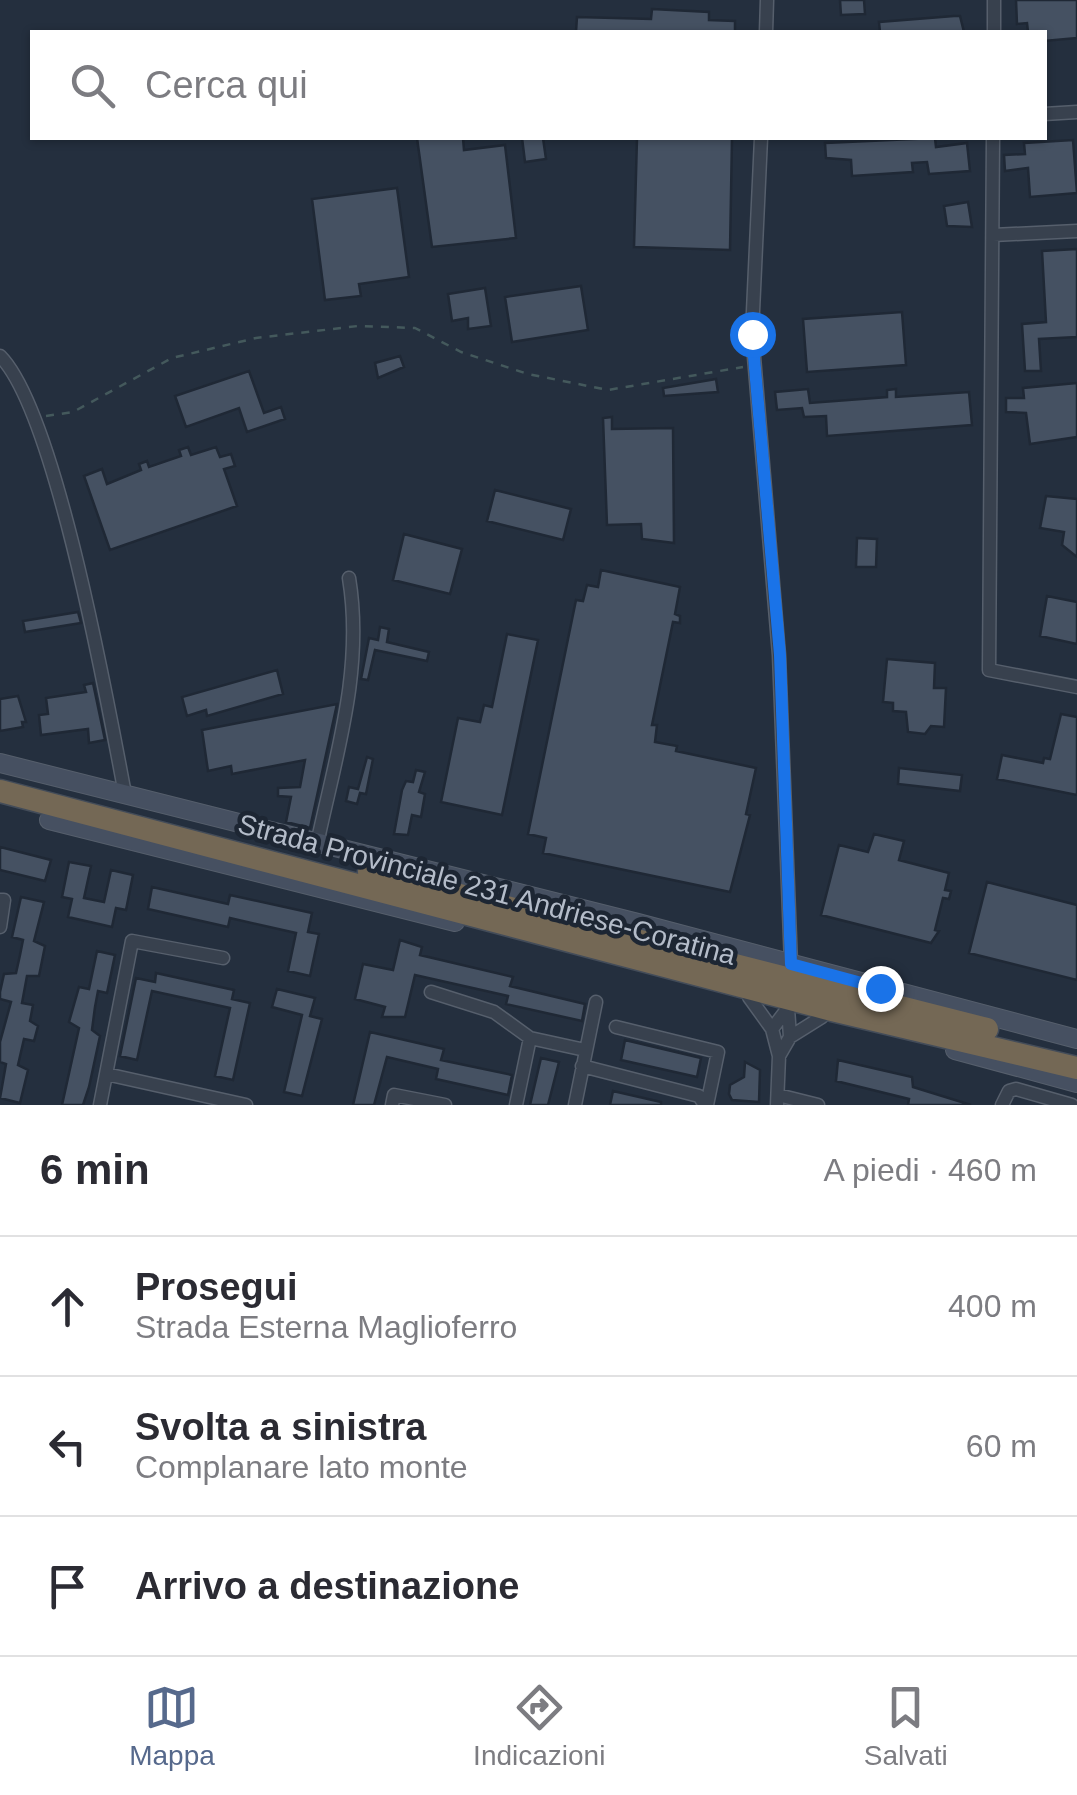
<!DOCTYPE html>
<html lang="it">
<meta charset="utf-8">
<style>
body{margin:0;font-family:Arial,sans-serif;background:#f2f2f3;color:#2b2b33}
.stop{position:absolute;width:30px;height:30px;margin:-22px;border:8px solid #1a73e8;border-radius:50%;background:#fff}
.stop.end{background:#1a73e8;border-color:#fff;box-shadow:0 2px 10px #0008}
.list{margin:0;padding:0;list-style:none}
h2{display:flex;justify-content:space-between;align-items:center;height:130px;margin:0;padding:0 40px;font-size:42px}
h2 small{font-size:32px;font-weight:400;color:#7c7c81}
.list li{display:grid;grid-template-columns:65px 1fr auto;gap:30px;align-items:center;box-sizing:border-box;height:140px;padding:0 40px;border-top:2px solid #e1e1e2}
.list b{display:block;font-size:38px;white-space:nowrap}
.list p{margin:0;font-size:32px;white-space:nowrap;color:#7c7c81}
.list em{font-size:32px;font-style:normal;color:#7c7c81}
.icon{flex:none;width:55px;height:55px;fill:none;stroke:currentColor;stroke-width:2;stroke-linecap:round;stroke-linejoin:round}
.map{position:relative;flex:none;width:1077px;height:1105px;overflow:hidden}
.search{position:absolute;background:#fff;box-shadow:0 2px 8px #0004;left:30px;right:30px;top:30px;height:110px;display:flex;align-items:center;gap:25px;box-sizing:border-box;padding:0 35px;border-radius:0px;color:#7c7c81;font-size:38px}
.sheet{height:550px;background:#fff}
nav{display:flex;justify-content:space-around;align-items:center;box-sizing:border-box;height:140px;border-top:2px solid #e1e1e2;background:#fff;font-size:28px;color:#7c7c81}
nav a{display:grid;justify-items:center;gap:5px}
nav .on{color:#56698c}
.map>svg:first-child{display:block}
.building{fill:#455162;stroke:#1f2835;stroke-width:2.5}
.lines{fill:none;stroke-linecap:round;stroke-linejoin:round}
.street-casing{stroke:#565f6c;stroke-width:15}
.secondary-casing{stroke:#565f6c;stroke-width:20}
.highway-casing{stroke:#434c59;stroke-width:25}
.path{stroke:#44595c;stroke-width:2.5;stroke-dasharray:8 8;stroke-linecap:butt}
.street{stroke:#38414e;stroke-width:12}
.secondary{stroke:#465061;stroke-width:18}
.highway{stroke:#746855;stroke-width:22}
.route{stroke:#1a73e8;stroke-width:12}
.labels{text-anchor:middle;stroke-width:9;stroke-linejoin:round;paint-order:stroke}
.street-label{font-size:28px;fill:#b4bcc9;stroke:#1d2633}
</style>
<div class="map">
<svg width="1077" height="1105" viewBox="0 0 1077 1105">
<rect width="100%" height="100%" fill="#242f3e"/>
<path class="building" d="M840,0H864L865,14L841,15Z
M1016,0H1077V38L1044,41V32H1028L1027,23L1017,24Z
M652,9L709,12V20L735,21V32H576L577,17L651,19Z
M954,16H960L964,32H880L879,22Z
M417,138H463L464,150L505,145L516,238L432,247Z
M522,138H543L546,159L525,162Z
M637,138H732L730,250L634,247Z
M935,138L936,147L967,143L970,171L929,174L927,162L912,163L913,172L852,176L851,160L826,158L825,143Z
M1073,140L1077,193L1030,197L1028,168L1005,171L1004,155L1025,154L1024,143Z
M397,188L409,277L359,284L361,296L325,300L312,199Z
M968,202L972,227L947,226L944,206Z
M1077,249V337L1039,339L1041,371H1025L1022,324L1046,322L1042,251Z
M581,286L588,330L512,342L505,297Z
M485,288L491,326L468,329V318L452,321L448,294Z
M902,312L906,365L807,372L803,319Z
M400,356L404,367L378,378L375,363Z
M249,371L264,413L281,407L285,419L247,432L239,408L186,427L175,396Z
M716,379L718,392L664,396L663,388Z
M1077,383V437L1030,444L1026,413L1006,412V398H1024L1023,388Z
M808,389L810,403L887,397V390L896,389V397L969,392L972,425L827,436L826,416L804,417L802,408L777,410L775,392Z
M612,417V429L673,428L674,543L642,539L641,524L607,525L603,418Z
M188,447L191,455L216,447L220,457L231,454L235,466L224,469L237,506L110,550L84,476L102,469L107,484L141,470L139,464L147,461L149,467L181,456L179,450Z
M495,490L571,509L563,540L487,521Z
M1046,496L1077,499V557L1062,545L1064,532L1040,528Z
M404,534L462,549L450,594L393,580Z
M857,538L877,539L876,567H856Z
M601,570L680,587L675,614L680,616V623L673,622L652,725H657L655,742L677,746L676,751L756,768L746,814L750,815L730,892L543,853L546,838L528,834L576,600L583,601L587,585L598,587Z
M1047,596L1077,602V644L1040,636Z
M78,612L81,623L25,632L23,621Z
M380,627L389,629L387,642L429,652L427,661L375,650L368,680L361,679L369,638L378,640Z
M507,634L538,640L502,815L441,802L458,718L480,722L484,705L492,707Z
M887,659L935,663L934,688H946L944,727L931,726L925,734L908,732L906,712L893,711V703L883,702Z
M277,670L283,694L207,716L206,710L187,716L182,697Z
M93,683L105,740L89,743L88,729L41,735L39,715L48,714L46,698L86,692L84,685Z
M18,696L26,722H22L23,727L0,731V699Z
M337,704L310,828L286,822L291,797L278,796V788L300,787L305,760L232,774L231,766L208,771L202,730Z
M1061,714L1077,717V795L997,779L1002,755L1043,763L1044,758L1050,759Z
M367,757L373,759L366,794L360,793L357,804L346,801L349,787L358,789Z
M899,768L962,775L960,791L898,784Z
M416,770L425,772L419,792L425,794L421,817L412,815L408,835L394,834L402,790L406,781L413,782Z
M874,834L904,841L899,860L949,873L945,890L951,891L949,899L943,898L935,930L939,931L931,943L821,915L839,845L868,852Z
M0,847L51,860L45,881L0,870Z
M69,862L91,866L84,898L104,902L111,870L133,875L126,910L116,908L112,927L68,917L72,899L62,897Z
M987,882L1077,905V980L969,953Z
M152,887L228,904L230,895L312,913L308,932L319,934L310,976L288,971L296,933L230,918L228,927L148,909Z
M21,897L44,902L34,941L45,946L39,976H27L22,1003L33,1005L30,1021L38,1026L34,1041L24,1039L18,1065L28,1070L20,1103L0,1098L6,1064L0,1062V1042L11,1002L0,999V992L4,974L16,973L20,955L23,940L12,937Z
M400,940L422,947L420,955L513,977L510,986L585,1004L582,1021L506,1004L508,996L415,975L405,1017H382L385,1007L355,999L363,964L393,970Z
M97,951L115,955L107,993L98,991L95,1007L92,1030L100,1036L89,1087L83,1105H62L79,1028L69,1022L79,987L89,989Z
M156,973L234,990L232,999L250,1003L233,1080L215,1076L230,1008L152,991L137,1060L120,1056L136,978L155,982Z
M277,989L315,998L310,1016L322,1019L302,1096L284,1092L302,1015L272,1007Z
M370,1032L444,1049L441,1060L512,1075L508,1095L436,1079L438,1069L387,1057L374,1105H353Z
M625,1040L701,1058L697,1077L621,1060Z
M541,1058L559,1062L548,1105H530Z
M838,1060L912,1077L913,1087L971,1105H908L909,1099L836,1081Z
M745,1062L760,1070L759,1102L732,1100L729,1094L730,1085L744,1077Z
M613,1091L661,1102V1105H610Z"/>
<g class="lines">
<defs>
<path id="street" d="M766,32L767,0
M994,32V0
M1044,114L1077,112
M761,138L752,333L779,655L791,964
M993,138L989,670L1077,687
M993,235L1077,231
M0,356C56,412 108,705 125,794
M317,844C336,755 364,669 349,578
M0,900H4L0,927
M431,992L494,1012L530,1038L585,1050
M749,997L772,1029
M616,1027L718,1052L707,1105
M790,1037L822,1017
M779,1056L790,1037L788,1008
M582,1066L699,1096L705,1105
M106,1074L246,1105
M778,1095L818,1105
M100,1105L132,941L223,958
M392,1105L394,1095L445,1105
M516,1105L530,1038
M575,1105L596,1002
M777,1105L779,1056L772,1029L788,1008
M1002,1105L1009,1091L1016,1089L1072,1105"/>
<path id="secondary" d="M0,763L638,923L1077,1039
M49,820L455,922
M955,1050L1077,1083"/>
<path id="highway" d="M0,791L832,1010L1077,1068
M369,872L987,1029"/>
</defs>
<use href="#street" class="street-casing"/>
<use href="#secondary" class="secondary-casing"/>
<use href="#highway" class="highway-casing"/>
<path class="path" d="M46,416L73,412L172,358L256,338L358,326L415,328L461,352L528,374L608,390L743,367"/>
<use href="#street" class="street"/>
<use href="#secondary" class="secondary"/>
<use href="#highway" class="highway"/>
</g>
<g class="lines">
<path class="route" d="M752,334L780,655L791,964L880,988"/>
</g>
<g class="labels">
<g class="street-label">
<text transform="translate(487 889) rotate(15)" y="10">Strada Provinciale 231 Andriese-Coratina</text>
</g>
</g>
</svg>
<div class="stop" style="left:752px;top:334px"></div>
<div class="stop end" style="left:880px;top:988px"></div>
<div class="search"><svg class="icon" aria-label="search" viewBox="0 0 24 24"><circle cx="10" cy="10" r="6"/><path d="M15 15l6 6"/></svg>Cerca qui</div>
</div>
<section class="sheet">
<h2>6 min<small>A piedi · 460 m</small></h2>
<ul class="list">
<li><svg class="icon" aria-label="ahead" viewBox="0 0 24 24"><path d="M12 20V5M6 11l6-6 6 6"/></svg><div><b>Prosegui</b><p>Strada Esterna Maglioferro</p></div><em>400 m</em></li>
<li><svg class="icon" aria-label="left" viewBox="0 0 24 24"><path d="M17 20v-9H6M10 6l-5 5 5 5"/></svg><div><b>Svolta a sinistra</b><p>Complanare lato monte</p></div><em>60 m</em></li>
<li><svg class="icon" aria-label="arrive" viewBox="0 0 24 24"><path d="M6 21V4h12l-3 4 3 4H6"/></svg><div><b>Arrivo a destinazione</b></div></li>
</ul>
</section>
<nav>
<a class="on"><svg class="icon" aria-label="map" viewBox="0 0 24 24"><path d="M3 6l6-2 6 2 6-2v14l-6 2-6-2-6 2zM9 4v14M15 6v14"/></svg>Mappa</a>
<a><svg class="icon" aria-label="directions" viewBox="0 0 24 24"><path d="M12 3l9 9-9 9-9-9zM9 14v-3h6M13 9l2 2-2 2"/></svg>Indicazioni</a>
<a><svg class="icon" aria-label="saved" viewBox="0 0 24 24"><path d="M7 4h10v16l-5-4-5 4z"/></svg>Salvati</a>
</nav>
